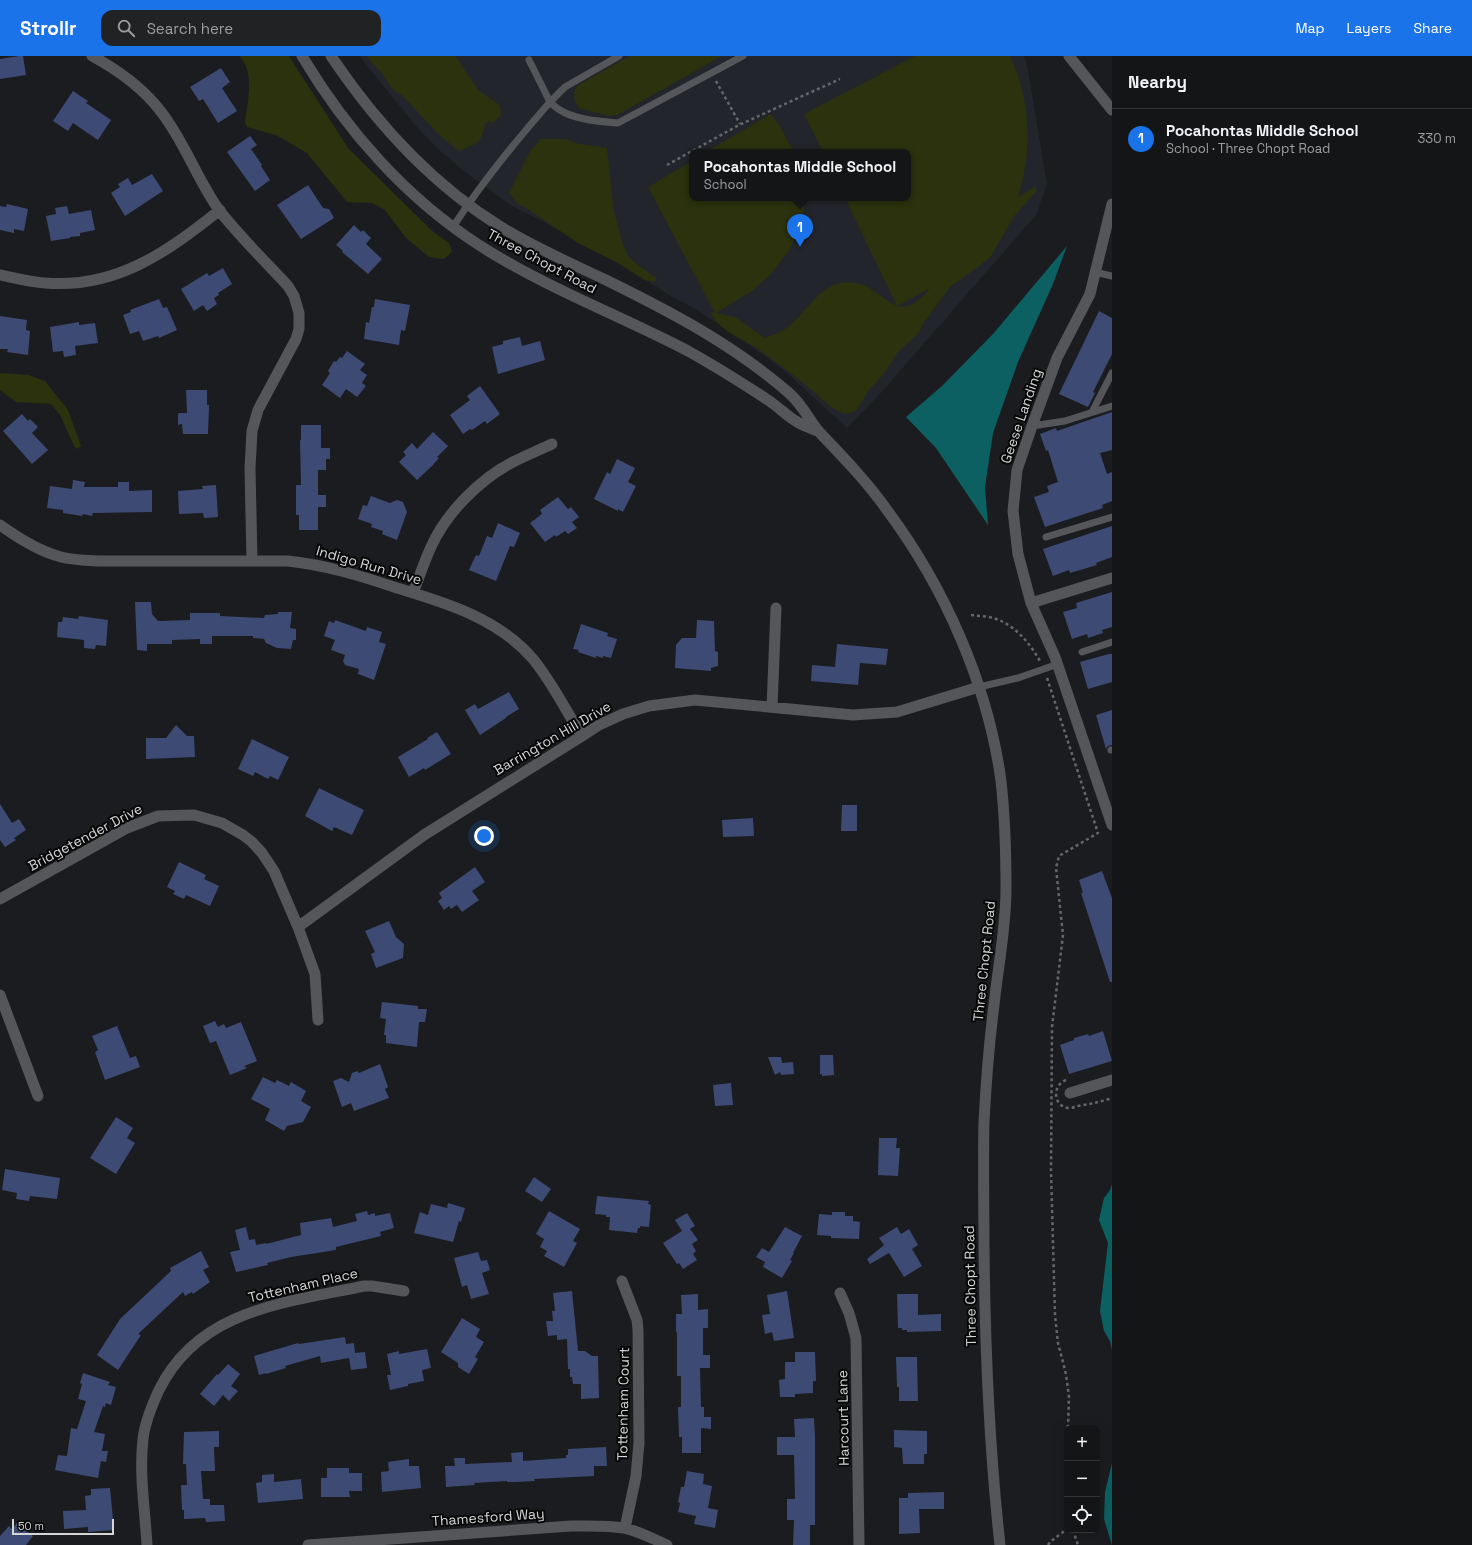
<!DOCTYPE html>
<meta charset="utf-8">
<style>
body{margin:0;font-family:"Space Grotesk",sans-serif;background:#212224;color:#f1f3f6}
.controls{position:absolute;right:12px;bottom:12px;display:grid;overflow:hidden;border-radius:8px;box-shadow:0 4px 16px #0002}
.controls button{width:36px;height:36px;display:grid;place-items:center;padding:0;border:0;border-bottom:1px solid #333436;background:#141517;color:#f1f3f6;font:20px sans-serif}
.scale{position:absolute;left:12px;bottom:10px;width:102px;box-sizing:border-box;padding-left:4px;border:2px solid #d4d5d6;border-top:0;font-size:11px;line-height:14px;white-space:nowrap;color:#d4d5d6;-webkit-text-stroke:3px #070708;paint-order:stroke}
.you{position:absolute;left:484px;top:780px;width:14px;height:14px;margin:-10px;border:3px solid #fff;border-radius:50%;background:#1a73e8;box-shadow:0 0 0 6px #1a73e833}
.badge{display:grid;place-items:center;width:26px;height:26px;border-radius:50%;background:#1a73e8;color:#fff;font-size:13px;font-weight:700}
.pin{position:absolute;translate:-50% -33px;filter:drop-shadow(0 1px 2px #0008)}
.pin::after{content:'';position:absolute;top:21px;width:14px;height:12px;background:inherit;clip-path:polygon(0 0,100% 0,50% 100%)}
.popup{position:absolute;left:689px;top:93px;width:222px;height:52px;box-sizing:border-box;display:grid;place-content:center;border-radius:8px;background:#141517;filter:drop-shadow(0 1px 3px #0005);font-size:13px;white-space:nowrap;color:#9d9fa1}
.popup b{font-size:15px;color:#f1f3f6}
.popup::after{content:'';position:absolute;left:50%;top:100%;margin-left:-8px;border:8px solid transparent;border-top-color:#141517}
.list{margin:0;padding:0;list-style:none}
h2{display:flex;justify-content:space-between;align-items:center;height:52px;margin:0;padding:0 16px;font-size:17px}
h2 small{font-size:13px;font-weight:400;color:#9d9fa1}
.list li{display:grid;grid-template-columns:26px 1fr auto;gap:12px;align-items:center;box-sizing:border-box;height:60px;padding:0 16px;border-top:1px solid #333436}
.list b{display:block;font-size:15px;white-space:nowrap}
.list p{margin:0;font-size:13px;white-space:nowrap;color:#9d9fa1}
.list em{font-size:13px;font-style:normal;color:#9d9fa1}
.icon{flex:none;width:22px;height:22px;fill:none;stroke:currentColor;stroke-width:2;stroke-linecap:round;stroke-linejoin:round}
.map{position:relative;flex:none;width:1112px;height:1489px;overflow:hidden}
header{display:flex;align-items:center;gap:24px;box-sizing:border-box;height:56px;padding:0 20px;background:#1a73e8;color:#fff}
header strong{font-size:19px}
nav{display:flex;gap:22px;margin-inline-start:auto;font-size:14px}
.search{width:280px;height:36px;background:#212224;display:flex;align-items:center;gap:10px;box-sizing:border-box;padding:0 14px;border-radius:12px;color:#9d9fa1;font-size:15px}
main{display:flex}
aside{flex:1;background:#141517}
.map>svg:first-child{display:block}
.built{fill:#23252c;fill-rule:evenodd}
.green{fill:#2b320d;fill-rule:evenodd}
.water{fill:#0c6061}
.building{fill:#3d4a74}
.lines{fill:none;stroke-linecap:round;stroke-linejoin:round}
.path{stroke:#666769;stroke-width:2.5;stroke-dasharray:3 3;stroke-linecap:butt}
.service{stroke:#555659;stroke-width:7}
.minor{stroke:#555659;stroke-width:11}
.secondary{stroke:#555659;stroke-width:11}
.labels{text-anchor:middle;stroke-width:4;stroke-linejoin:round;paint-order:stroke}
.street-label{font-size:14px;fill:#d4d5d6;stroke:#070708}
</style>
<header>
<strong>Strollr</strong>
<div class="search"><svg class="icon" aria-label="search" viewBox="0 0 24 24"><circle cx="10" cy="10" r="6"/><path d="M15 15l6 6"/></svg>Search here</div>
<nav><a>Map</a><a>Layers</a><a>Share</a></nav>
</header>
<main>
<div class="map">
<svg width="1112" height="1489" viewBox="0 0 1112 1489">
<rect width="100%" height="100%" fill="#1b1c1f"/>
<path class="built" d="M360,0H1024L1028,14L1047,129L1036,159L879,339L847,372L787,317L742,283L697,254L669,239L610,201L509,148L464,115L438,93L417,71L372,16ZM692,96H908V142H692Z"/>
<path class="green" d="M239,0H289L348,92L431,174L449,187L452,196L444,203L429,201L406,182L385,154L372,147L347,146L307,97L276,79L247,71L245,67C247,46 256,17 239,0Z
M367,0H455L479,35L500,49L501,59L493,67L489,65L485,68C482,88 476,88 459,95L440,80L403,40L393,34L382,17L372,7Z
M630,0H722L617,59L608,60L579,52L575,46L574,40L575,33L580,28Z
M915,0H1010C1027,35 1032,79 1024,117C1023,125 1020,133 1018,141L1036,130V136L1015,159L991,200L977,212L951,230L925,265L918,278L898,296L883,319L869,334L858,352L854,356L844,358C831,352 822,343 812,334C795,320 776,306 758,293C745,284 714,272 711,256L715,257L648,131L692,105V142H805L803,162L790,193L771,218L752,235L716,257L735,261L765,282C770,280 777,278 782,275C810,258 822,215 863,229C876,234 885,245 897,250L845,142H908V96H823L804,58ZM930,232C923,241 911,254 898,250Z
M771,58L782,74L794,96H706Z
M540,83H565L580,88L607,92L614,156L623,188L627,198L634,206L656,222L655,226L645,224L616,206L578,187L523,150L518,149L513,141L509,137L530,95Z
M0,317L29,319L45,325L68,354L81,390L77,393L74,390L60,359L51,348L16,346L0,334Z"/>
<path class="water" d="M1067,190L1053,228L1018,306L993,377L985,431L988,469L936,392L906,361L942,330L993,278Z
M1112,1128V1294L1110,1285L1104,1275L1100,1255L1108,1187L1099,1164L1104,1142L1110,1134Z
M1112,1407V1489L1104,1463L1105,1436Z"/>
<path class="building" d="M19,0H23L26,19L0,23V3Z
M221,12L230,26L222,32L237,55L218,67L203,43L199,45L190,31Z
M73,35L88,45L86,47L111,64L98,84L73,67L68,75L53,65Z
M250,80L257,89L251,93L262,109L261,110L270,124L255,135L227,96Z
M152,118L163,135L125,160L111,137L120,131L118,128L128,122L132,129Z
M308,129L323,152L329,153L334,162L301,183L277,149Z
M7,148L28,153L24,175L14,173V177L0,174V150L6,151Z
M67,150L69,158L91,154L95,174L80,177V180L70,181V182L51,185L46,160L56,158L55,152Z
M354,169L361,176L363,174L371,182L366,188L382,203L368,218L342,196L343,195L336,189Z
M223,212L232,228L218,237L219,239L214,242L217,248L207,255L203,249L194,255L181,233L207,217L209,220Z
M159,243L163,252L167,251L177,274L159,282L158,280L143,285L139,275L130,278L123,259L131,256L130,254Z
M375,243L410,249L405,275L401,274L399,289L364,283L366,266L369,267L372,251H374Z
M1099,255L1112,262V298L1093,336L1095,337L1088,351L1059,338Z
M0,260L27,264L26,274L30,275L28,299L7,296L8,293H0Z
M79,266V269L95,267L98,287L75,290L76,299L64,301L63,295L53,296L50,271Z
M520,281L522,290L540,285L545,304L498,318L492,291L503,288V285Z
M347,295L365,308L360,314L367,319L362,327L366,330L357,341L346,333L340,342L322,329L330,317L328,315L334,305L336,306L340,301L342,302Z
M480,330L500,358L487,368L485,365L472,374L470,373L463,378L450,359L470,344L467,340Z
M186,334H207V349H209L208,378H183L182,368L178,369V358L179,357H187Z
M1112,356V394L1100,397L1107,418L1112,416V445L1102,449L1103,452L1045,471L1034,441L1049,436L1047,430L1058,426L1048,394L1046,395L1040,378L1056,372L1057,375Z
M22,358L28,365L30,363L38,371L32,377L48,394L32,408L3,375Z
M301,369H321V392H330V403H326V414H318V439H326V451H318V474H299V459H296V429H301L300,384H301Z
M433,376L448,390L437,401L439,402L432,410L417,424L399,406L406,399L403,396L412,387L417,393Z
M617,403L635,412L628,426L636,430L623,456L618,453V455L594,443L607,416L610,418Z
M73,424L85,426L84,431H118V426H129V435L152,434V456L93,457L92,460L83,458L82,460L63,457V454L47,452L50,430L72,433Z
M216,429L218,461L204,462L203,457L179,458L178,435L203,433L202,430Z
M371,440L390,447L397,444L403,446L407,456L397,484L382,478L383,475L371,471L372,468L358,463L363,449L367,450Z
M558,441L568,453L571,451L579,461L572,466L577,472L568,478L565,475L556,481L555,479L545,486L530,467L542,458L540,454Z
M498,467L520,477L514,491L510,490L496,525L469,514L476,499L479,500L487,480L492,482Z
M1112,470V501L1096,507L1097,509L1070,517L1069,514L1053,520L1043,493Z
M1112,536V571L1102,574L1103,577L1088,582L1087,578L1072,583L1063,556L1077,552L1076,547Z
M135,546H151L152,558L158,565L190,564V557H220V560L264,562L265,559L278,558V556H292L290,572L296,573V584H293L291,593L277,592L266,587L264,583L253,582V580H212V588H200V583L172,584V588H147V595L137,594Z
M79,560L108,564L106,590L96,589L95,593L84,592V584L57,581L58,566H62L63,561L78,563Z
M335,564L366,575L367,571L382,576L379,586L386,588L374,624L358,618L359,613L345,609L343,605L345,599L331,594L335,584L324,580L329,565L334,567Z
M697,564L714,565L715,595L718,596V610L711,612V615L675,612L676,589L682,582H696Z
M581,568L608,577L607,580L617,583L611,602L603,600V602L596,600V602L578,596L579,594L573,593Z
M837,588L888,593L886,609L860,607L858,629L811,625L812,609L835,611Z
M1109,598H1112V626L1088,633L1080,606Z
M509,636L519,653L506,661V662L480,679L465,654L475,648L478,653Z
M1112,654V689L1108,690L1106,693L1096,659Z
M176,669L187,680H194L195,701L146,703V682H166Z
M437,676L451,698L425,714L424,712L409,721L398,701L428,683L427,682Z
M252,683L289,701L278,724L270,720L268,723L255,716L253,720L238,713Z
M319,732L364,754L352,779L334,771L332,775L305,760Z
M0,748L12,767L19,763L26,774L14,782L16,784L5,791L0,784Z
M842,749H857V775H841Z
M753,762L754,780L723,781L722,764Z
M179,806L206,819L204,823L219,830L210,850L186,839L184,843L173,838L175,835L167,831Z
M475,811L485,826L472,835L479,844L462,856L457,849L451,853L449,850L444,854L438,845L442,842L439,837Z
M1102,815L1112,842V926H1110L1081,837H1083L1079,824Z
M389,865L396,881L404,888L403,902L376,912L371,898L375,896L365,875Z
M382,946L418,950V953H427L425,966H419L417,991L386,987V979H384L386,963L380,962Z
M215,965L218,971L224,968L226,972L241,966L257,1005L244,1010L247,1012L230,1019L216,985L210,987L203,970Z
M117,970L130,1002L136,1000L140,1011L105,1024L95,996L98,994L92,980Z
M1103,975L1112,1005L1069,1018L1060,989L1074,984V982L1088,978L1089,980Z
M820,999H833L834,1019L822,1020V1018H820Z
M768,1001H781L782,1007L793,1006L794,1018L781,1019L780,1016L775,1019Z
M380,1008L388,1031L385,1033L389,1042L354,1055L351,1047L342,1051L333,1025L341,1022L349,1026L352,1017L357,1015L359,1017Z
M263,1021L275,1027L277,1024L289,1030L291,1026L306,1035L301,1045L311,1051L303,1066L287,1070L284,1075L265,1064L270,1053L251,1043Z
M731,1027L733,1049L715,1050L713,1029Z
M116,1061L133,1072L127,1082L135,1087L116,1118L90,1102Z
M879,1082H897L896,1092H900L898,1120L878,1119Z
M5,1113L60,1122L57,1143L30,1140L29,1145L16,1143L17,1137L2,1134Z
M534,1121L551,1133L542,1146L525,1135Z
M597,1140L649,1145L648,1148L651,1149L649,1171L640,1170V1172H638L637,1177L609,1174L610,1161H606V1159L595,1158Z
M448,1147L465,1152L461,1166L459,1165L453,1186L414,1177L420,1156L428,1159L431,1148L447,1152Z
M367,1155L368,1159L375,1157V1160L390,1157L394,1172L380,1176L381,1180L336,1191V1194L291,1201L267,1207L268,1209L236,1216L230,1196L240,1194L235,1174L246,1171L249,1184L255,1183L256,1189L266,1187V1188L301,1179L300,1167L331,1162L333,1171L357,1165L355,1158Z
M549,1155L580,1173L573,1185L577,1187L564,1211L544,1200L547,1195L540,1191L544,1183L536,1178Z
M832,1156H845V1160H853V1165L860,1166L859,1183L831,1182V1180L817,1179L819,1158L832,1159Z
M687,1157L695,1170L690,1173L698,1184L692,1188L696,1195L693,1198L697,1204L683,1213L679,1207L677,1208L663,1187L682,1175L675,1164Z
M785,1171L802,1180L793,1197H794L790,1204L792,1205L782,1222L763,1211L765,1206L756,1201L762,1192L769,1196Z
M897,1171L901,1178L909,1173L918,1189L912,1193L922,1210L904,1221L889,1197L870,1208L867,1203L884,1189L879,1182Z
M201,1195L209,1211L203,1214L210,1226L193,1238L192,1236L185,1240L183,1236L138,1278L141,1279L118,1314L97,1299L120,1263L171,1215L170,1212Z
M478,1196L481,1205L487,1204L490,1214L482,1217L489,1238L471,1243L467,1229L462,1231L454,1202Z
M572,1235L578,1295H585L592,1300H598L599,1342L581,1343V1328H573L572,1321H570V1313H568L567,1283L557,1284V1279L548,1280L546,1265H553L552,1255H555L553,1237Z
M787,1235L794,1282L774,1285L772,1276L765,1278L762,1259L770,1258L767,1239Z
M698,1238V1254L708,1253V1272H703V1299H710V1312H700L701,1351H704V1361H711V1373L701,1372V1397H682V1381H679L678,1351H681V1320H677V1276H676V1258H682L681,1239Z
M897,1238H918V1259L941,1258V1275L907,1276V1274H902V1272H898Z
M462,1262L480,1273L476,1281L484,1286L475,1301L478,1303L469,1318L458,1311V1307L441,1296Z
M345,1281L346,1288L354,1287L355,1297L365,1296L367,1312L351,1314L349,1302L321,1307L320,1300L285,1310L286,1312L266,1318V1317L259,1319L254,1300L298,1287L299,1288Z
M427,1293L431,1312L422,1314L424,1325L408,1328V1330L390,1334L387,1319H391L387,1298L399,1295V1298Z
M795,1296H815L816,1325H813V1337L795,1338V1341H780L779,1324L785,1323V1306H795Z
M896,1301H917L918,1345H899V1331H897Z
M228,1308L240,1318L231,1330L238,1335L229,1345L223,1339L214,1350L200,1338L217,1318L218,1319Z
M83,1317L110,1326L108,1329L116,1331L111,1349L106,1347L105,1351L103,1350L94,1376L105,1378L102,1395H108L106,1406L101,1405L98,1422L55,1414L58,1399L67,1400L71,1372L77,1373L86,1345L78,1343L82,1328L80,1327Z
M814,1362L815,1381V1469H810V1489H793L794,1464H787V1443H795L794,1399H777V1381H795L794,1363Z
M894,1374L927,1375V1398H924V1408H903L902,1392L894,1391Z
M219,1375V1391H214L215,1415H201L203,1443H210V1449H224L225,1465L206,1466L205,1462L184,1463V1454H182L181,1429H187L186,1408H183L184,1376Z
M606,1391L607,1410H594V1420L534,1423L535,1425L516,1426H507V1425L474,1427L475,1429L446,1431L445,1410H455L454,1402H465V1408L512,1406L511,1397L523,1396V1405L566,1402V1399H568V1393Z
M409,1403V1410H419L421,1432L382,1436L381,1416L389,1415L388,1406Z
M327,1412H349V1417H362V1435H349L350,1441H321V1422H327Z
M687,1415L704,1418L703,1428L712,1430L708,1452L718,1454L715,1472L694,1468L696,1460L678,1456L680,1447L678,1446L681,1431H684Z
M274,1418V1426L301,1423L303,1443L258,1447L256,1427L262,1426V1419Z
M110,1432L114,1474L88,1476V1471L64,1473L63,1455L86,1454L85,1440L91,1439V1433Z
M944,1436V1453H919L920,1477L899,1478V1442H908V1437Z
M17,1467L33,1480L26,1489H0V1480L9,1470L12,1473Z"/>
<g class="lines">
<path class="path" d="M716,25L740,68
M667,109L739,69L840,23
M971,559C978,560 986,560 993,562C1014,568 1029,586 1040,605
M1047,622L1098,777L1059,800L1056,812L1063,879L1052,971L1051,1115L1055,1259L1058,1287L1066,1318L1069,1341L1068,1372
M1066,1024C1052,1029 1053,1050 1068,1052C1072,1052 1075,1051 1078,1050C1090,1048 1100,1046 1112,1042
M1067,1392L1066,1412L1067,1446
M1073,1474L1078,1489
M1048,1489L1050,1486L1067,1473"/>
<path class="service" d="M619,0L565,31L550,46C553,49 556,52 560,54C573,63 602,66 618,67L743,0
M453,171C482,126 515,86 550,46L529,4
M1095,216L1112,220
M1092,356L1112,317
M1032,370L1065,365L1112,350
M1046,481L1112,461
M1082,596L1112,586
M979,631L1018,622L1058,608
M1111,694H1112"/>
<path class="minor" d="M92,0C118,14 144,33 162,57C185,87 197,123 219,154C240,181 265,205 288,230L294,240L299,257V273L296,283L258,354L252,375L250,412L252,505
M1069,0L1112,54
M1112,148L1090,238L1057,302L1032,370L1017,414L1013,455L1018,498L1031,547L1055,601L1112,769
M0,219C15,222 30,226 45,227C116,233 167,196 220,154
M0,469C18,482 38,495 61,501C73,504 85,504 98,505H288C326,509 361,520 397,532C446,547 498,562 533,603C552,626 566,655 582,680
M413,537C419,522 424,506 431,491C446,457 480,423 513,406C525,400 539,394 552,388
M1031,547L1112,522
M772,651L776,552
M0,843L127,772L158,760L194,759L222,767L243,779L252,786L262,797L274,815L298,871L315,918L318,964
M298,871L424,779L582,680L599,669L623,658L649,650L695,644L853,659L897,656L979,631
M0,939L38,1040
M1070,1037L1112,1024
M622,1225L637,1264L638,1274L639,1387L636,1420L625,1472
M840,1237L849,1257L856,1282L859,1489
M147,1489C145,1454 139,1418 143,1383C145,1366 152,1349 159,1334C199,1253 285,1247 364,1230H372L404,1235
M308,1489L571,1470C589,1470 606,1469 624,1472C639,1475 653,1483 667,1489"/>
<path class="secondary" d="M302,0C346,74 406,142 479,189C544,231 619,259 688,295C715,310 742,327 768,344C777,350 785,358 794,364C801,369 810,372 817,375
M331,0C376,67 433,129 501,171C535,192 570,207 606,224C671,256 734,289 789,337C805,351 809,366 822,379C845,403 868,427 887,454C945,532 988,629 1001,725C1005,761 1006,797 1006,833C1006,872 998,911 994,949C989,988 986,1027 984,1066C983,1108 984,1150 984,1192C985,1291 989,1390 1000,1489"/>
</g>
<g class="labels">
<g class="street-label">
<text transform="translate(542 205) rotate(28)" y="5">Three Chopt Road</text>
<text transform="translate(1021 360) rotate(-71)" y="5">Geese Landing</text>
<text transform="translate(369 509) rotate(16)" y="5">Indigo Run Drive</text>
<text transform="translate(552 682) rotate(-30)" y="5">Barrington Hill Drive</text>
<text transform="translate(85 781) rotate(-28)" y="5">Bridgetender Drive</text>
<text transform="translate(984 905) rotate(-84)" y="5">Three Chopt Road</text>
<text transform="translate(303 1229) rotate(-13)" y="5">Tottenham Place</text>
<text transform="translate(970 1230) rotate(-91)" y="5">Three Chopt Road</text>
<text transform="translate(623 1348) rotate(-89)" y="5">Tottenham Court</text>
<text transform="translate(843 1362) rotate(-91)" y="5">Harcourt Lane</text>
<text transform="translate(488 1461) rotate(-4)" y="5">Thamesford Way</text>
</g>
</g>
</svg>
<div class="controls">
<button>+</button>
<button>−</button>
<button><svg class="icon" aria-label="locate" viewBox="0 0 24 24"><circle cx="12" cy="12" r="6"/><path d="M12 2v4M12 18v4M2 12h4M18 12h4"/></svg></button>
</div>
<div class="scale">50 m</div>
<div class="you"></div>
<div class="pin badge" style="left:800px;top:191px">1</div>
<div class="popup"><b>Pocahontas Middle School</b>School</div>
</div>
<aside>
<h2>Nearby<small></small></h2>
<ul class="list">
<li><span class="badge">1</span><div><b>Pocahontas Middle School</b><p>School · Three Chopt Road</p></div><em>330 m</em></li>
</ul>
</aside>
</main>
